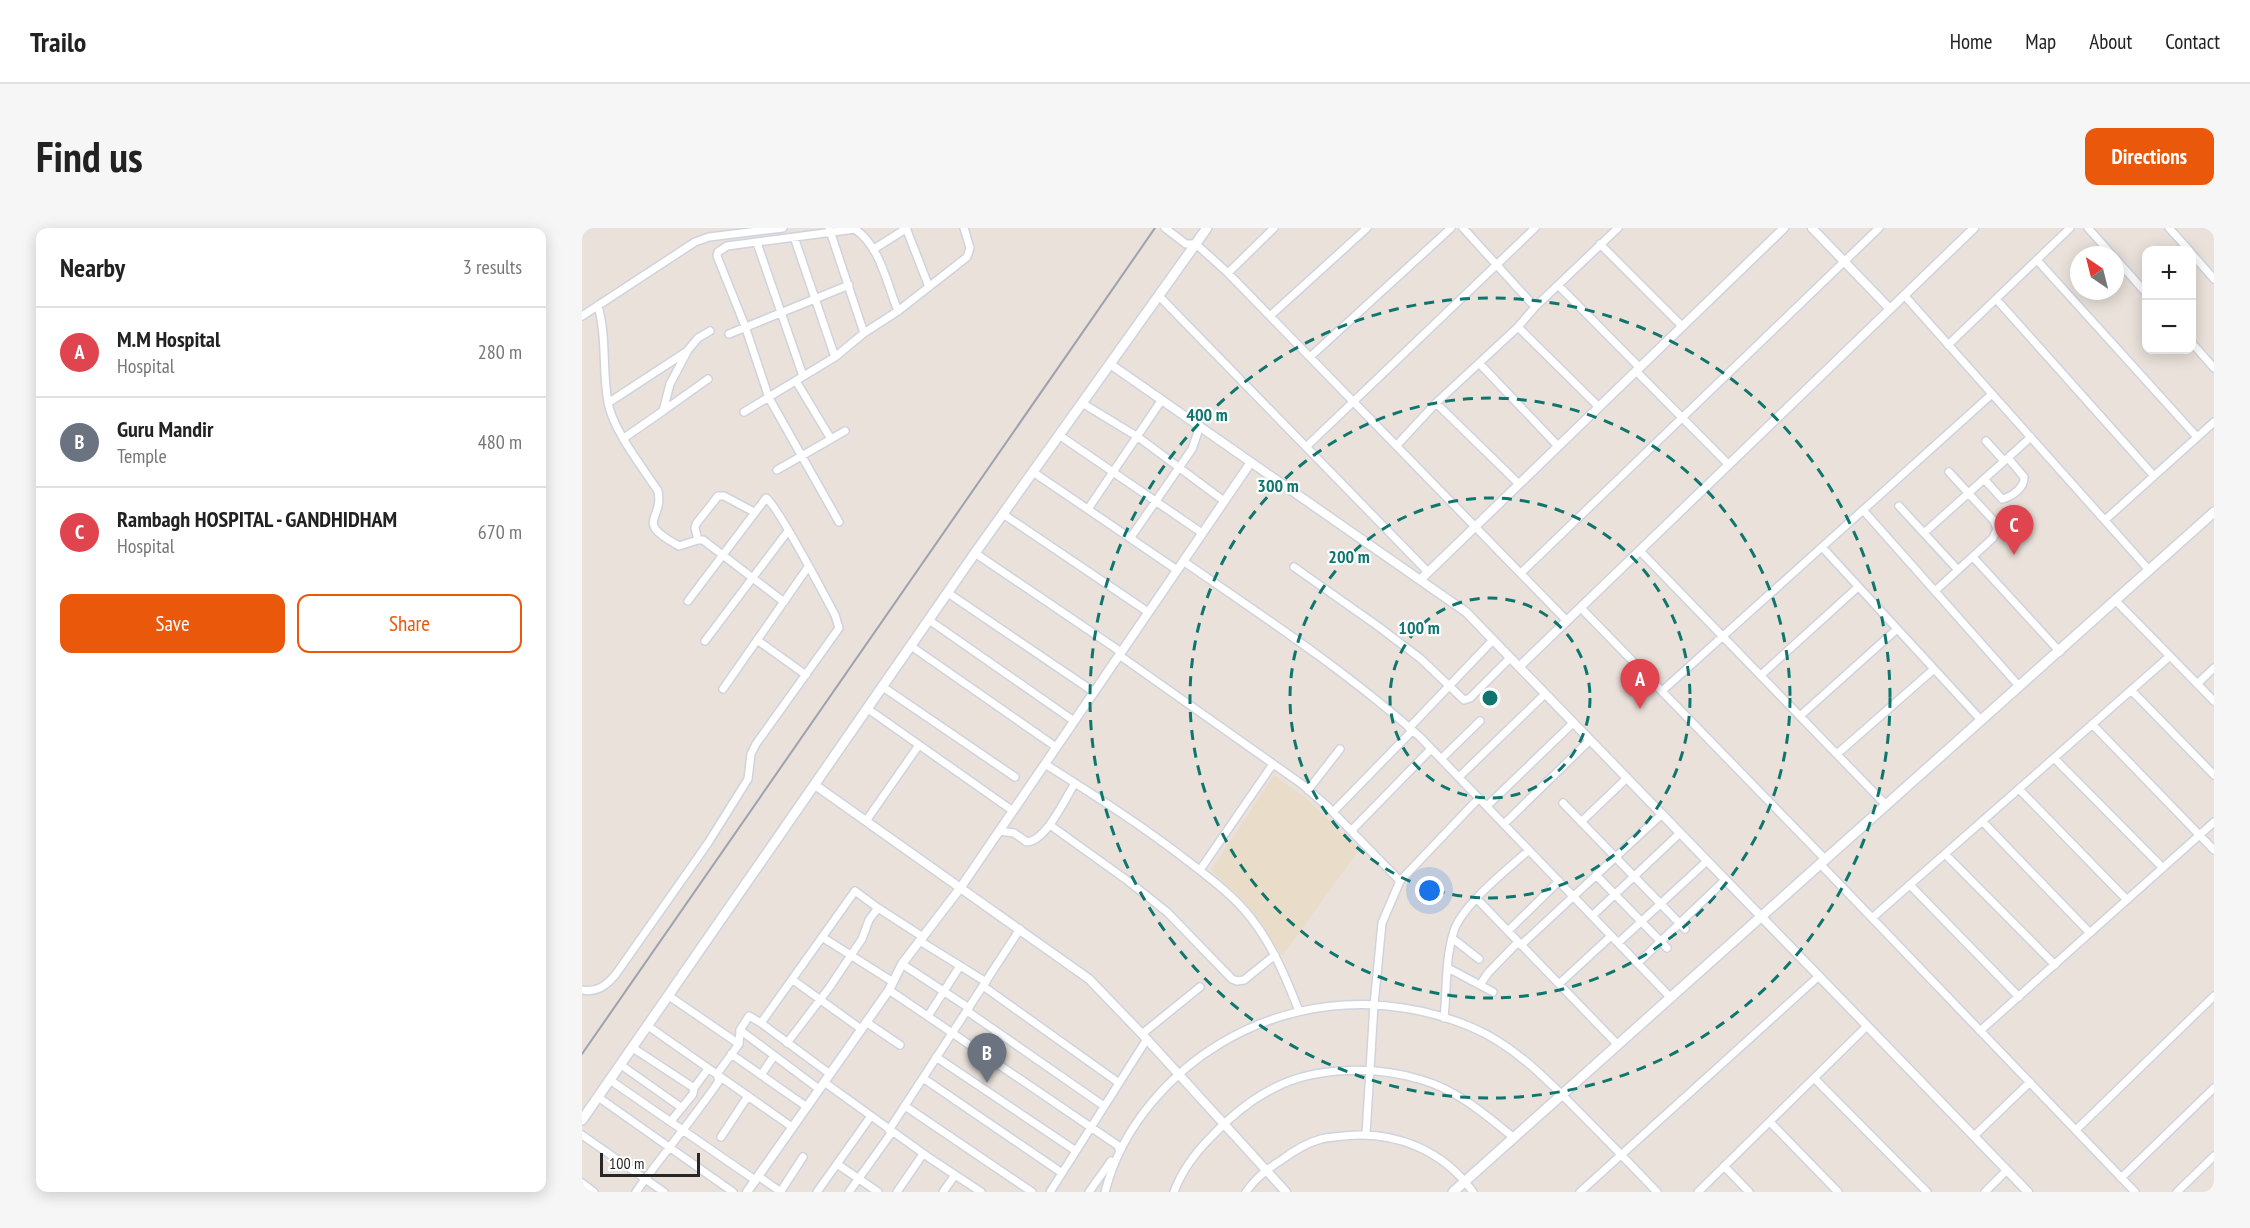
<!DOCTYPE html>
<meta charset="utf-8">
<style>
body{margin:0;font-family:"PT Sans Narrow",sans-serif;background:#f6f6f6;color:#222}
.controls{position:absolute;right:18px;top:18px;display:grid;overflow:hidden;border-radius:12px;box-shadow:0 3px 15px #0003}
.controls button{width:54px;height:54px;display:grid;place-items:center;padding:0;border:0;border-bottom:2px solid #e0e0e0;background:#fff;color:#222;font:30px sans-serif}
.compass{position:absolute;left:1488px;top:18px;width:54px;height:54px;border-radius:50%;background:#fff;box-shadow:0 3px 15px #0003;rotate:325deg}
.scale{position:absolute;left:18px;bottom:15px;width:100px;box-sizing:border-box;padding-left:6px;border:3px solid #272727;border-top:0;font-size:16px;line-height:21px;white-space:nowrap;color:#272727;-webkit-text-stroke:4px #fff;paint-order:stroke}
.you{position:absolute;left:848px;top:663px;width:21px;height:21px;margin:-15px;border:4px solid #fff;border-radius:50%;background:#1a73e8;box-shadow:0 0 0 9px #1a73e833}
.badge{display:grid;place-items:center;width:39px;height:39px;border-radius:50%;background:#ea580c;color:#fff;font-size:20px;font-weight:700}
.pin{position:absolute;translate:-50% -50px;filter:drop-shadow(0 2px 3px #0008)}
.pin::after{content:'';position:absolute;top:32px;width:21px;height:18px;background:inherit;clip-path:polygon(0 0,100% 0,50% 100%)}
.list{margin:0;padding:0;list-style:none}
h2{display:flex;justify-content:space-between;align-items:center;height:78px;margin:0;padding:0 24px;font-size:26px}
h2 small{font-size:20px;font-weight:400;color:#767676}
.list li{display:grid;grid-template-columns:39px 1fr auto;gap:18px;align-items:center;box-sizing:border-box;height:90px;padding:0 24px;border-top:2px solid #e0e0e0}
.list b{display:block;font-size:22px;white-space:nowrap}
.list p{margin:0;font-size:20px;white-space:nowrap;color:#767676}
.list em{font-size:20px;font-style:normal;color:#767676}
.actions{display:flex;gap:12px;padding:18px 24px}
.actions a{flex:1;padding:14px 0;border:2px solid #ea580c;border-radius:12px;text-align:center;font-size:21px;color:#ea580c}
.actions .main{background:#ea580c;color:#fff}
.map{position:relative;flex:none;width:1632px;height:964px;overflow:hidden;border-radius:12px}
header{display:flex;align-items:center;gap:36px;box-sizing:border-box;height:84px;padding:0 30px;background:#fff;border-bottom:2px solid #e0e0e0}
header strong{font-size:28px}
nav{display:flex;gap:33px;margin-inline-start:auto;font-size:21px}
.intro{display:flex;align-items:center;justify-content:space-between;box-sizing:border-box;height:144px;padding:0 36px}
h1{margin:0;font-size:42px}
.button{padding:15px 27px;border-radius:12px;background:#ea580c;color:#fff;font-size:21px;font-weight:700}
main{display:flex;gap:36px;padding:0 36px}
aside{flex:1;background:#fff;border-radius:12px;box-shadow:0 3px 15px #0003}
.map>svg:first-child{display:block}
.education{fill:#e9ddca}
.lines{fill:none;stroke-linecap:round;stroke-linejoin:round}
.minor-casing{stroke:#cfd3df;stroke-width:10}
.tertiary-casing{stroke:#cfd3df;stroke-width:11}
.secondary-casing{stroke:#cfd3df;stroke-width:12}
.minor{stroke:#fff;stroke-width:7}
.tertiary{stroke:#fff;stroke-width:8}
.secondary{stroke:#fff;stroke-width:9}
.rail{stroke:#9da1b0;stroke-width:2}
.ring{fill:none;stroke:#0f766e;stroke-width:3;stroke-dasharray:10 8}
.centre{fill:#0f766e;stroke:#fff;stroke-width:3}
.ring-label{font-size:18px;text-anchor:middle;font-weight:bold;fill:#0f766e;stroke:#fff;stroke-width:4.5;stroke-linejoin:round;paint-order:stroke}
</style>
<header>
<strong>Trailo</strong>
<nav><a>Home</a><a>Map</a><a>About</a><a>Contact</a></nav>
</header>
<div class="intro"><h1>Find us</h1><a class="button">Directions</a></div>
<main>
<aside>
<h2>Nearby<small>3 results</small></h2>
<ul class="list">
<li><span class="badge" style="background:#e0444e">A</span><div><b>M.M Hospital</b><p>Hospital</p></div><em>280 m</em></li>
<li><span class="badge" style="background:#6b7280">B</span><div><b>Guru Mandir</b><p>Temple</p></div><em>480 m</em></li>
<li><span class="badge" style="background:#e0444e">C</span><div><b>Rambagh HOSPITAL - GANDHIDHAM</b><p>Hospital</p></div><em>670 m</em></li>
</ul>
<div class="actions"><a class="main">Save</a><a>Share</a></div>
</aside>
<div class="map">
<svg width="1632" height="964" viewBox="0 0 1632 964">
<rect width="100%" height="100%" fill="#e9e1da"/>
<path class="education" d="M692,547L725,571L777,622L700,728L668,680L629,642Z"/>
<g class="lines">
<defs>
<path id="minor" d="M324,0L347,59
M583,0L604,16H614L646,45L985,393
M881,0L953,79
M1506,0L1530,27
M1587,0L1607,22
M212,9L253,129
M175,15L221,148
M1018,16L1100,98
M292,21L325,0
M1610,26L1632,51
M1533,30L1564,65
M1455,32L1615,209
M646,45L692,0
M976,57L1058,140
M1322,67L1567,342
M577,68L846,344
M1414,71L1572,248
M16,78C25,110 20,142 26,174C30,201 61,240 76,263C82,293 51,293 97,318L116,312H121L202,374
M0,88L113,14L127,9L201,0
M688,88L785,0
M936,99L1017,179
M282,105L316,83L385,29L388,20L382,0
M147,106L267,57
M1610,115L1632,140
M1366,117L1488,0
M728,129L869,0
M898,136L976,218
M1054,143L1147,237
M214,153L249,211
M26,175L104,124
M500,175L556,209L642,273
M854,175L937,256
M81,183L126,151
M162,184L253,129L282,105L247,0
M477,207L620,305
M42,210L81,183L88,156L106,122L116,110L128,103
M1404,213L1422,233
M815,217L854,175L936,99L953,79L1036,0
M725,218L953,0
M195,242L263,203
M451,244L595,342
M1402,251L1420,271C1430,269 1443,259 1442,249L1426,230
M1317,278L1376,342
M506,281L579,173
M1281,282L1437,458
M421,286L566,384
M1523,292L1632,194
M257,294L187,170L163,98L135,28L136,24L145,18L273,1C298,18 305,56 316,83
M1342,305L1449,209
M549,309L610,221L618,198
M116,312L113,300L114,296L136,268H142L172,284
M1240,319L1399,492
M1058,323L1304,577
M393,325L539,424
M1391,329L1478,424
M601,333C682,389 764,443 838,509L1089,770
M712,339L797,399L839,431L882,472L888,470L928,430
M939,345L1297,0
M1353,363L1411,310L1415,301L1412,293L1367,244
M366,365L512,464
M1533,372L1632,473
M999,380L1243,631
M347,392L492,493
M175,412L224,447
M123,413L206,303
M329,418L474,519
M537,427L721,557L745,578L818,653
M1179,447L1276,359
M1615,456L1632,440
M301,459L433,549
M141,461L226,339
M1549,462L1632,547
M1080,463L1410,166
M286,481L431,583
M1218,488L1315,401
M1510,496L1632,622
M827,500L911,412
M1255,526L1352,441
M1472,530L1581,640
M859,531L898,493
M463,536C512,567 561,598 607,634C629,651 652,668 669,690C691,718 704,750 717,783
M877,549L963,466
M1437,561L1545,672
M726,562L758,521
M981,575L1103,701
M905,578L991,495
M751,584L830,503
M284,593L337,517
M1400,593L1508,705
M999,594L1045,550
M922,596L1008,512
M468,597L546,653L585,684L650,751L655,753L662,752L693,727
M417,603L432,605L445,614C464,613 483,571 493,555
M769,603L849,521
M1363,626L1473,737
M1242,640L1553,964
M618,642L691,536
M1014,647L1085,720
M1328,657L1437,769
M895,671L1036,817
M1010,688L1098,605
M1290,690L1588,428
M926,703L977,653
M240,709L311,754
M870,710L897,731
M338,713L404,754
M1036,715L1125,633
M939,717L1080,586
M1056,735L1143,652
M320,736L387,780
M866,740L911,764
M211,752L279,801
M977,756L1029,708
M898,757L906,745L936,714
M401,758L537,855
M0,762C15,765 25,757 34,746L126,615L166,551L169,526L174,516L257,400L253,387C244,370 194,275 184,270L106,373
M307,762L538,919L537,921
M87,768L157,816
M385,783L522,878
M346,788L378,738
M862,790C865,762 863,730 872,703C880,677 926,641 947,622
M284,794L318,817
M179,795L248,846
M66,798L210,899
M158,802L237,861
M1398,803L1632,594
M560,806L618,759
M205,815L247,760L280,711L287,692L296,680
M51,820L112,860
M149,826L225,879
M354,829L494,923
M39,837L100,880
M179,847L192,828
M341,850L480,945
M1232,850L1345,964
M28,852L173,952
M242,854L349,931L399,964
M16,869L151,964
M323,878L450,964
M89,893L111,866L112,860L126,841
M1188,894L1256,964
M307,902L438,701
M1494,902L1632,768
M784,906L792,777L800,695L818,653L897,570
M0,907L82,964
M1392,908L1448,854
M139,909L166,868
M255,936L296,964
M1142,938L1167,964
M176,948L199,964
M1539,950L1632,860
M0,955L12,964
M199,963L221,929
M54,964C81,926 111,891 137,853L135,846L157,816L158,802L167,788L179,795L273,663L296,680L341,709
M235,964L289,888
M267,964L310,904
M315,964L341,926
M361,964L373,947
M468,964L565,811
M507,964L529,933
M523,964C532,929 548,900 571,873C650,780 777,752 889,799C935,818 971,858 1005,892C1029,916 1052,940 1075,964
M592,964C600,942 614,924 630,908C648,889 668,872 692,860C734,838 795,838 840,852C875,862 904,887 932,910
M664,964C673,951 685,941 698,933C710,924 724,915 739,911C746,909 754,909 762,908C812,902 861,922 891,964
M998,964L1237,748
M1116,964L1285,798
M1403,964L1425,942
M1595,964L1632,928"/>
<path id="tertiary" d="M1230,0L1308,81
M528,136L884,384L1446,964
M838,352L1202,0
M937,439L1392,0
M233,557L507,751L560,806L704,964
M165,964L307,762L320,736L379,659L669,234"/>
<path id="secondary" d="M0,892L393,325L625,0
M871,964L1632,284"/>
</defs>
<use href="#minor" class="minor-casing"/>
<use href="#tertiary" class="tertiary-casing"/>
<use href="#secondary" class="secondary-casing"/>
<use href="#minor" class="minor"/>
<use href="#tertiary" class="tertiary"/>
<use href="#secondary" class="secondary"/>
<path class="rail" d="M0,826L573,0"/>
</g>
<g class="ring">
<circle cx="908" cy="470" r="100"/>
<circle cx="908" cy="470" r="200"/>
<circle cx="908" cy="470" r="300"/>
<circle cx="908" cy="470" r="400"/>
</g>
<circle cx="908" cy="470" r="9" class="centre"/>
<g class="ring-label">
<text x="625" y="193">400 m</text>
<text x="696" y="264">300 m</text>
<text x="767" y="335">200 m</text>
<text x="837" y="406">100 m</text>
</g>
</svg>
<div class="controls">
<button>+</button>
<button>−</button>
</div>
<svg class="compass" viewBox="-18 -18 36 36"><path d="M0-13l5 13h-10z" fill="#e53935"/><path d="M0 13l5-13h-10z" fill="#767676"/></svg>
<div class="scale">100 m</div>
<div class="you"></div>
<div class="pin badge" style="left:1058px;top:481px;background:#e0444e">A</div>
<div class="pin badge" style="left:405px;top:855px;background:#6b7280">B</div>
<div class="pin badge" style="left:1432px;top:327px;background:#e0444e">C</div>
</div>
</main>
